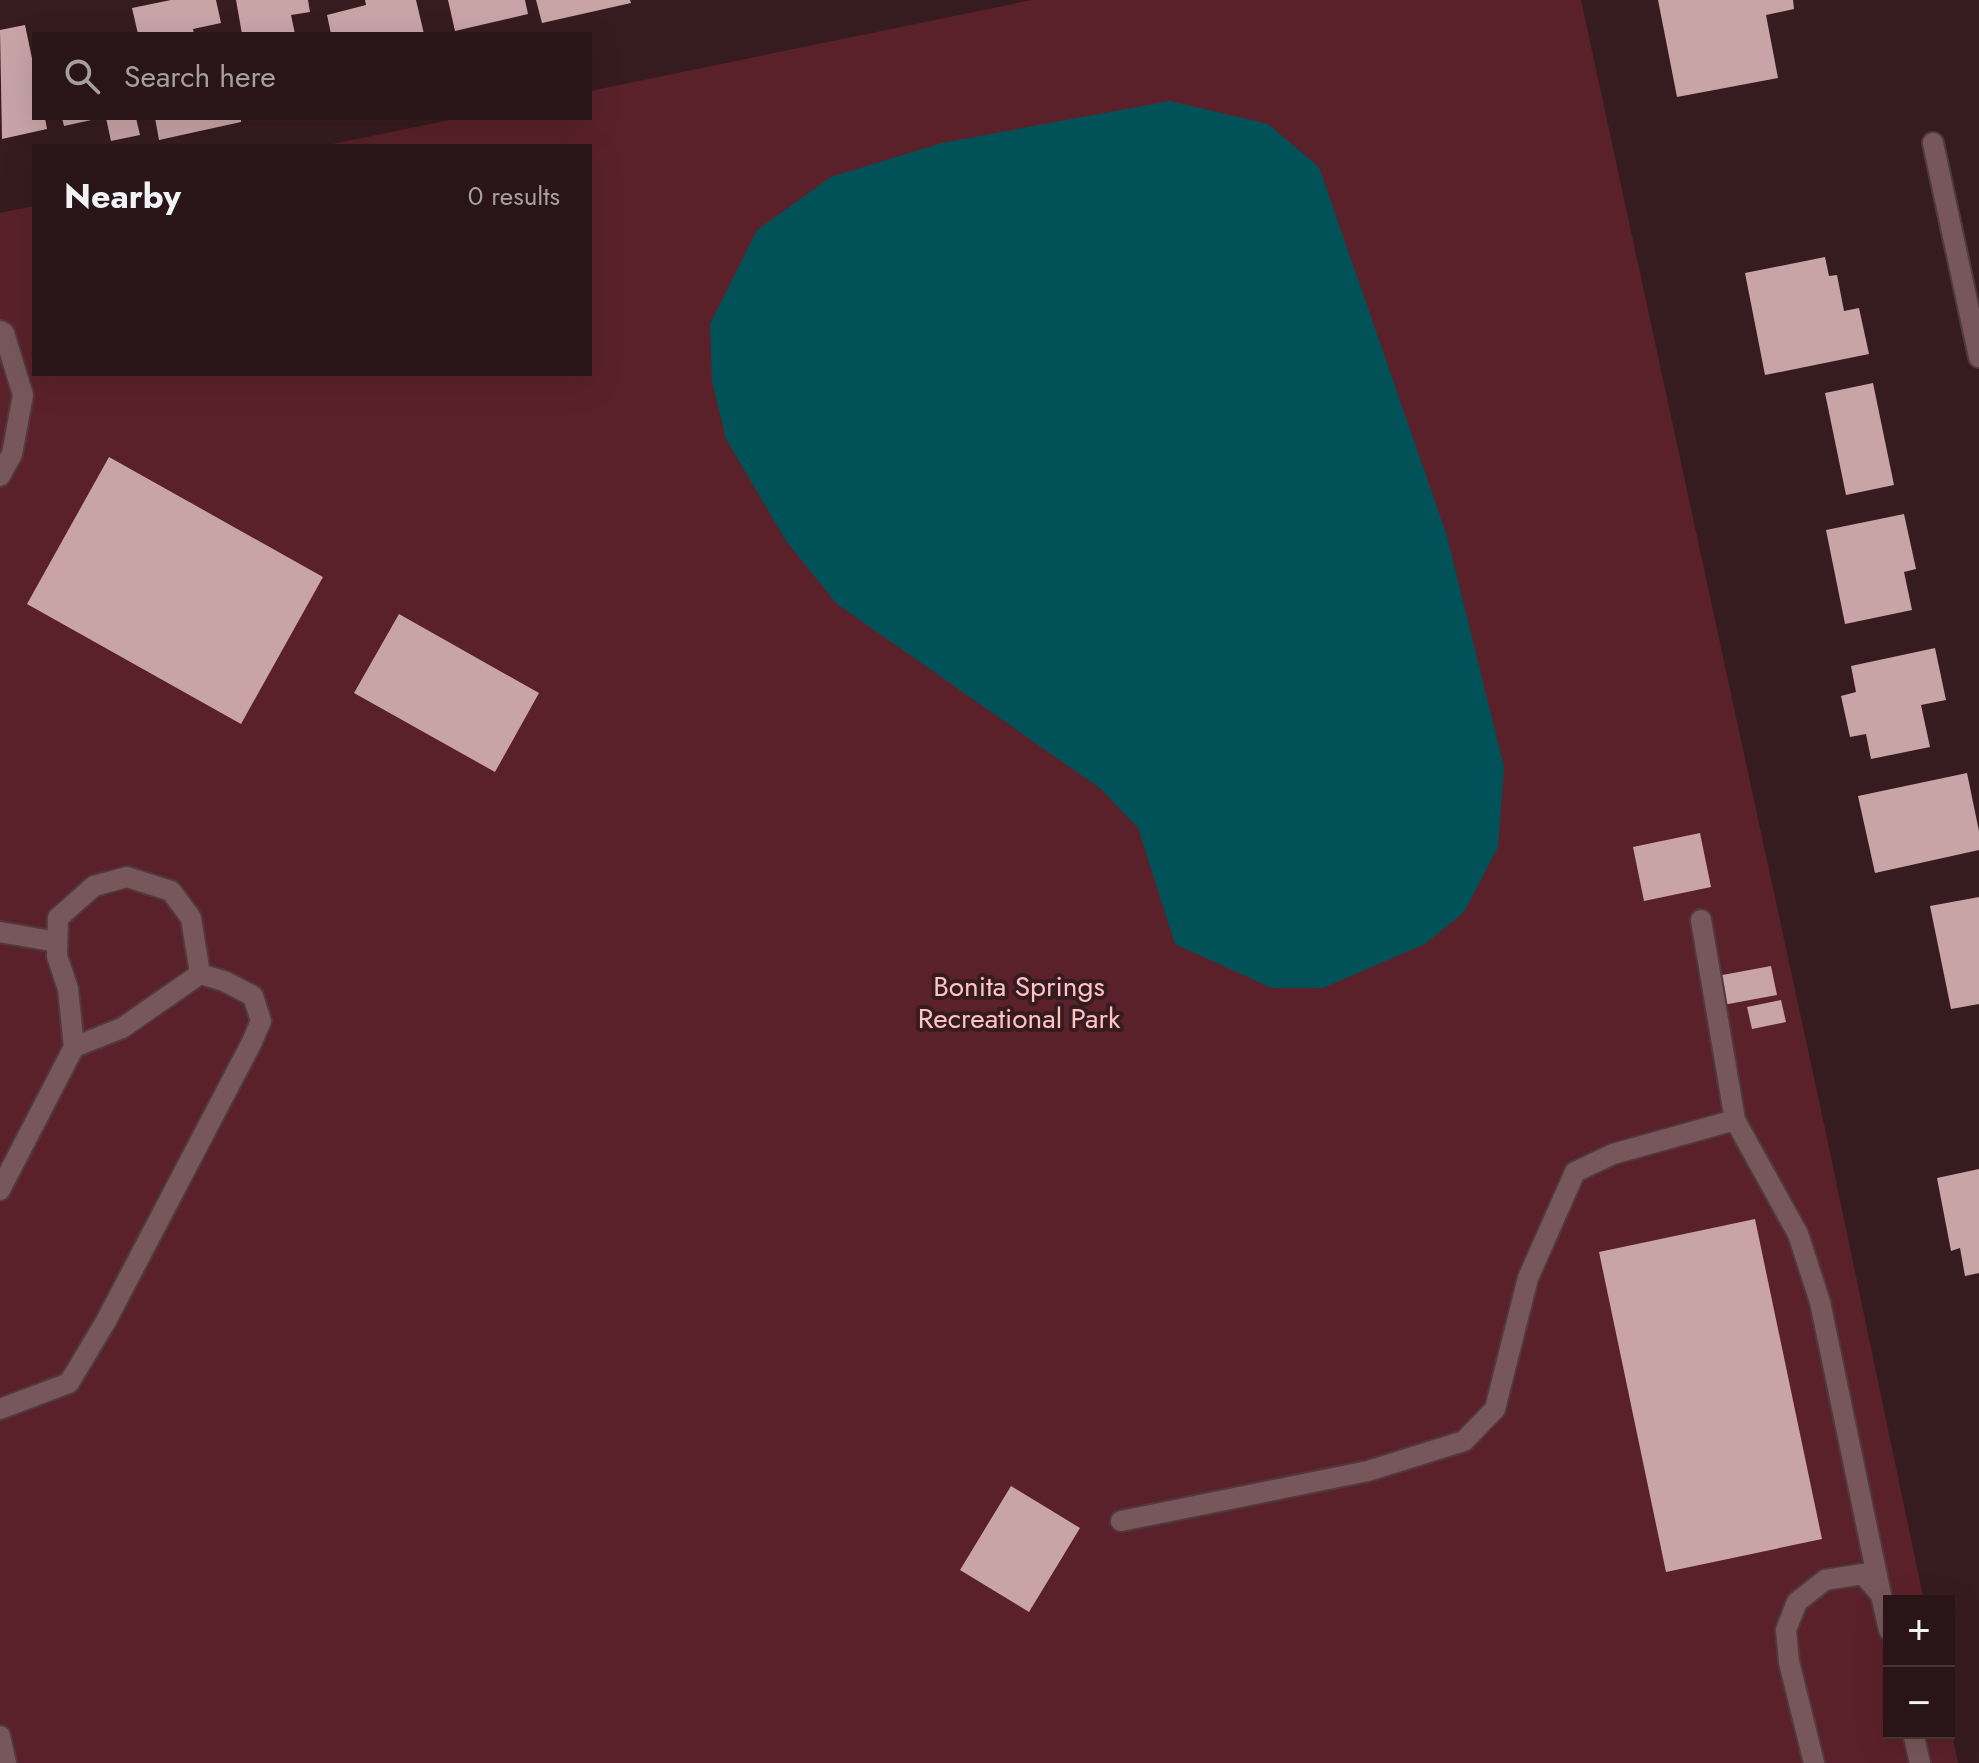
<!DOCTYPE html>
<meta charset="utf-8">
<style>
body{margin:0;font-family:Jost,sans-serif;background:#311e20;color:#f1f3f6}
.controls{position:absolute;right:24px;bottom:24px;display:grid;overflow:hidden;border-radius:0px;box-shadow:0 8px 32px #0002}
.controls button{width:72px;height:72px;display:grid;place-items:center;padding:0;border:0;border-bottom:2px solid #453436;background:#291517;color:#f1f3f6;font:40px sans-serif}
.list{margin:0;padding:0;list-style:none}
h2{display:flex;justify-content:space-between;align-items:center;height:104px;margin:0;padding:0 32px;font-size:34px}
h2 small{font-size:26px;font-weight:400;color:#a59fa1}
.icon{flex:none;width:44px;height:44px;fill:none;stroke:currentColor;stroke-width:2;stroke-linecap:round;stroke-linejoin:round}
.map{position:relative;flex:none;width:1979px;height:1763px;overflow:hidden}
.search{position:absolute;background:#291517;box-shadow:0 8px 32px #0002;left:32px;top:32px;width:560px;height:88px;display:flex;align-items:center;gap:20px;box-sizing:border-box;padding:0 28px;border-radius:0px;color:#a59fa1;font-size:30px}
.panel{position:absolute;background:#291517;box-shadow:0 8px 32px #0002;left:32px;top:144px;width:560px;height:232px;border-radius:0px}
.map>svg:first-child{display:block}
.green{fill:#5b212a}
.water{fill:#005258}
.building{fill:#c8a4a7}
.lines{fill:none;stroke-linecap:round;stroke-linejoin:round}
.lane-casing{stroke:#513a3d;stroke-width:24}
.street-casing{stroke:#513a3d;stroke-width:24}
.lane{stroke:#77575a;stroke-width:20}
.street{stroke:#77575a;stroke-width:20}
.labels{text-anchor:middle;stroke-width:8;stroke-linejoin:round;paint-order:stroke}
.park-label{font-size:28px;fill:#ffc2c7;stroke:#371c1f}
</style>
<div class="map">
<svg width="1979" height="1763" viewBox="0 0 1979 1763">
<rect width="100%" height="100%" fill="#371c1f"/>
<path class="green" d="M1032,0H1581L1824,1124L1924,1601H1889V1733H1949V1721L1958,1763H0V213L34,206V374H590V146H323L459,118H590V91Z"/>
<path class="water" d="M1170,101L1268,124L1319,167L1447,536L1504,767L1498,847L1464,912L1425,944L1323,988H1272L1175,944L1138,828L1101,789L837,604L786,541L726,439L712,381L710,324L757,230L831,177L942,143Z"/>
<path class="building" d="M171,0H216L221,23L193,29L194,34H138L132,8Z
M236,0H308L310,12L291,15L295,34H242Z
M365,0H416L424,34H331L327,15L366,5Z
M448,0H525L528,14L455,31Z
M536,0H630L631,3L542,23Z
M1658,0H1793L1794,9L1766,15L1778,78L1677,97Z
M25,25L34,68V118H45L47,129L2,139L0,30Z
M62,118H95L96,119L64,126Z
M106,118H136L140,135L111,141Z
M155,118H241V122L159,140Z
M1825,257L1829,276L1837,275L1844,311L1859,308L1869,354L1765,375L1745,273Z
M1873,383L1894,485L1846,495L1825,393Z
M109,457L323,577L241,724L27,604Z
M1904,514L1916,569L1904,572L1912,610L1845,624L1826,530Z
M399,614L539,693L495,772L354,693Z
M1935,648L1946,700L1921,705L1930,747L1871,759L1866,734L1850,737L1841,696L1856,692L1851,666Z
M1967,773L1979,831V850L1875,873L1858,796Z
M1700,833L1711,887L1644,901L1633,847Z
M1979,897V1004L1951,1009L1930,906Z
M1771,966L1777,995L1723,1005L1717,976Z
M1781,1000L1786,1022L1752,1029L1747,1007Z
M1979,1169V1273L1965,1276L1960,1248L1951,1251L1937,1178Z
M1755,1219L1822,1539L1666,1572L1599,1252Z
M1011,1486L1080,1528L1029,1612L960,1570Z"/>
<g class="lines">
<defs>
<path id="lane" d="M0,331L4,333L23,395L12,454L0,476
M127,877L171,891L191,918L200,974L122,1028L74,1047L68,989L57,956L58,918L94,886Z
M1701,920L1735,1120L1798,1234L1820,1302L1881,1595
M0,932L57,942
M0,1409L69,1383L106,1321L251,1044L261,1021L253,996L224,981L200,974
M1121,1521L1368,1471L1464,1441L1495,1409L1528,1278L1575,1172L1613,1154L1735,1120
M1913,1733L1920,1763
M1814,1763L1789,1662L1786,1630L1797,1602L1825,1580L1863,1574L1881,1595L1889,1630"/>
<path id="street" d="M1933,143L1979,357
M0,1190L74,1047
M0,1736L6,1763"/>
</defs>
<use href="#lane" class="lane-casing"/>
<use href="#street" class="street-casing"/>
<use href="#lane" class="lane"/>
<use href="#street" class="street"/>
</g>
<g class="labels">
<g class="park-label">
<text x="1019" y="996">Bonita Springs<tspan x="1019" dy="32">Recreational Park</tspan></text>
</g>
</g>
</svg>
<div class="controls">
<button>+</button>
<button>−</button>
</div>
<div class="search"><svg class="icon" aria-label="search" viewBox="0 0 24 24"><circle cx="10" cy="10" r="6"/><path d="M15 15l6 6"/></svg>Search here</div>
<section class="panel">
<h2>Nearby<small>0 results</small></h2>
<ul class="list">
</ul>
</section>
</div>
